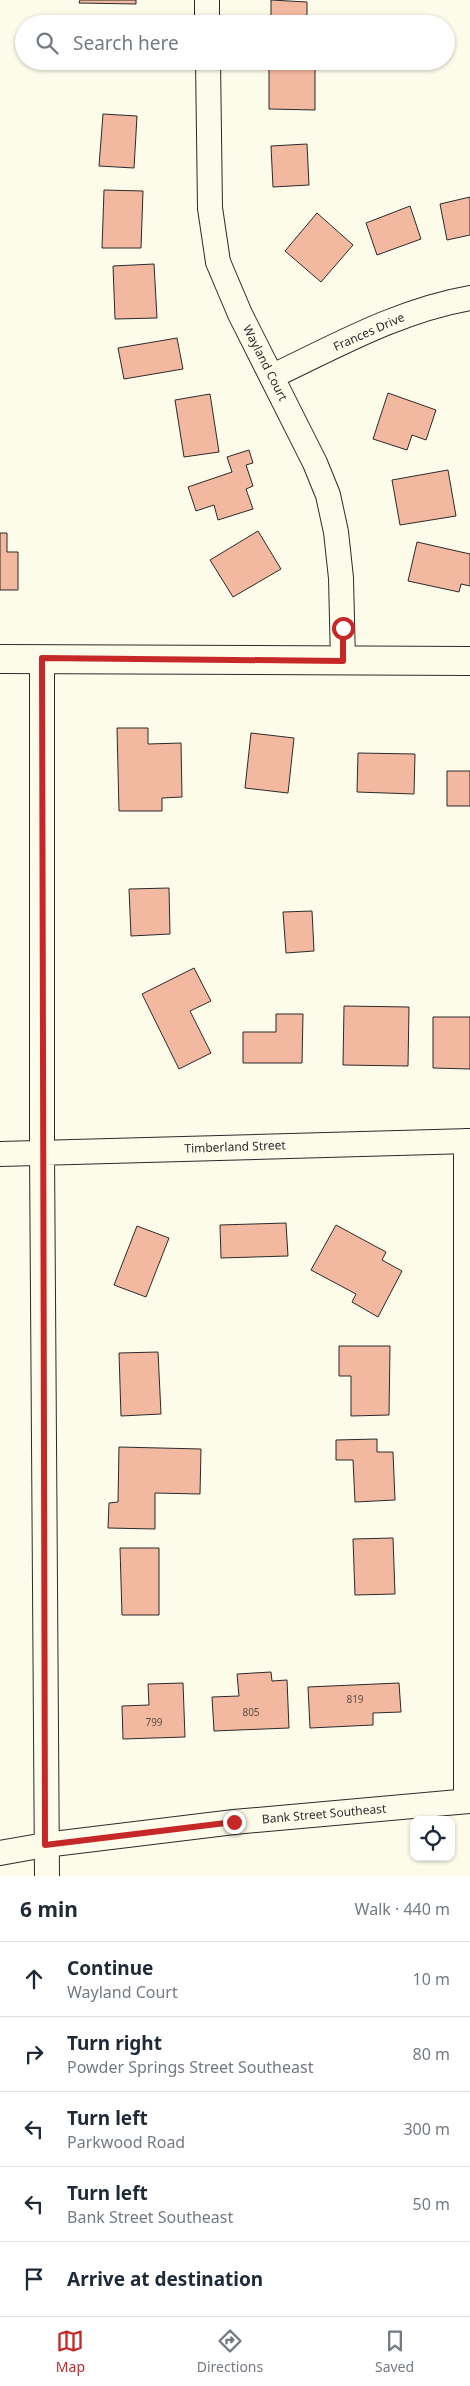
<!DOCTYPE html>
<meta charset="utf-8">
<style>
body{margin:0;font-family:"Noto Sans",sans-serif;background:#f2f2f3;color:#1f2937}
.controls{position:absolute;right:15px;bottom:15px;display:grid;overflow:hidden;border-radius:10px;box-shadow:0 1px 4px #0004}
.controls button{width:45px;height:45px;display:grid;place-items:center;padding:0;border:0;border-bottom:1px solid #e0e1e3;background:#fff;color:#1f2937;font:25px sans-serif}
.stop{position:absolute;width:15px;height:15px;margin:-11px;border:4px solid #c62828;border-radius:50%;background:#fff}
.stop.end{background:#c62828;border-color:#fff;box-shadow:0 1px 5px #0008}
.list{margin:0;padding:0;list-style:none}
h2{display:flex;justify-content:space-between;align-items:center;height:65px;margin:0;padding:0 20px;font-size:21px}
h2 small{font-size:16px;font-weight:400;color:#747a83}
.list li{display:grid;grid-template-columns:32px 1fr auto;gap:15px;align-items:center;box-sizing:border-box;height:75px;padding:0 20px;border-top:1px solid #e0e1e3}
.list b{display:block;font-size:19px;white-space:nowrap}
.list p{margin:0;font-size:16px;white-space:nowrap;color:#747a83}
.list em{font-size:16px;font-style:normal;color:#747a83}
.icon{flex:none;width:28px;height:28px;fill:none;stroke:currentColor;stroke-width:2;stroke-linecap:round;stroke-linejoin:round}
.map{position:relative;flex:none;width:470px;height:1876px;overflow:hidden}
.search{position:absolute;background:#fff;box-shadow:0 1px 4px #0004;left:15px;right:15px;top:15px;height:55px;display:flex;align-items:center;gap:12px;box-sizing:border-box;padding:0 18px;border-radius:28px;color:#747a83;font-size:19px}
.sheet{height:440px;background:#fff}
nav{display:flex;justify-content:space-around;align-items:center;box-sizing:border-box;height:70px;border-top:1px solid #e0e1e3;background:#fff;font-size:14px;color:#747a83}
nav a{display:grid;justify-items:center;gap:2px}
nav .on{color:#c62828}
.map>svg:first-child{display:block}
.building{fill:#f2b8a0;stroke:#2b2b2b}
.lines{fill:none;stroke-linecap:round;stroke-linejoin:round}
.minor-casing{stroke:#2b2b2b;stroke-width:26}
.tertiary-casing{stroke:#2b2b2b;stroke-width:30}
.minor{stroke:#fdfbea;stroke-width:24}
.tertiary{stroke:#fdfbea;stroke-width:28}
.route{stroke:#c62828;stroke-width:6}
.labels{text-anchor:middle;stroke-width:4;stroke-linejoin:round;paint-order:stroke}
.number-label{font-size:10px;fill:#5d4e48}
.street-label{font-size:12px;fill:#2b2b2b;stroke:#fdfbea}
</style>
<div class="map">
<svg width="470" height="1876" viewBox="0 0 470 1876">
<rect width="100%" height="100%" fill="#fdfbea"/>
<path class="building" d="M80,0H136V4L79,3Z
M271,0L307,2V24H271Z
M269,65L315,66V110L269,109Z
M103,114L137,116L134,168L99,166Z
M307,144L309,185L273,187L271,146Z
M104,190L143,191L141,248H102Z
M470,197V235L447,240L440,204Z
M410,206L421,239L377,255L366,223Z
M317,213L353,245L321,282L285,251Z
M154,264L157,318L115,319L113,266Z
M177,338L183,369L124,379L118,348Z
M388,393L436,410L426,440L412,435L407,450L373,439Z
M210,394L219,452L184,457L175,400Z
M249,450L253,463L246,465L253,486L246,489L253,509L218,520L214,505L196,511L188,487L232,472L227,457Z
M448,470L456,516L400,525L392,480Z
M258,531L281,569L233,597L210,560Z
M0,533H7V552H18V590H0Z
M417,542L470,554V586L461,584L459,592L408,581Z
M117,728H148V744L181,743L182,797L162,798V811H119Z
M251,733L294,738L288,793L245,788Z
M358,753L415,754L414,794L357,792Z
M447,771H470V806H447Z
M169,888L170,934L131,936L129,889Z
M312,911L314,951L286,953L283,912Z
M194,968L211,1001L190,1011L211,1053L179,1069L142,994Z
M344,1006L409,1007L408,1066L343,1065Z
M276,1014H303L302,1063H243V1032H276Z
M433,1017H470V1069L433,1068Z
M286,1223L288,1256L221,1258L220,1225Z
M336,1225L386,1252L382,1260L402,1271L378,1317L352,1302L356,1294L311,1270Z
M137,1226L169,1238L146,1297L114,1285Z
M339,1346H390L389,1415L351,1416V1376H339Z
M158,1352L161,1414L121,1416L119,1353Z
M377,1439V1452H393L395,1500L355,1502L353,1460H336V1440Z
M119,1447L201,1449L200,1494L155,1493V1529L108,1528L109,1503L118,1502Z
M393,1538L395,1594L355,1595L353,1539Z
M120,1548H159V1615H122Z
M271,1672L272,1681L287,1680L289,1728L214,1731L212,1697L239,1696L237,1674Z
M183,1683L185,1737L123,1739L122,1706L149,1705L148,1684Z
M399,1683L401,1712L373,1713V1725L310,1728L308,1687Z"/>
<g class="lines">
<defs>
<path id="minor" d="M207,0V24
M208,61L210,208L218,262L240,314L315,463L328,495L336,532L341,578L343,661
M273,376C336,346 400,310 470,298
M42,658V1152L47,1876
M466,1141V1801
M0,1154L470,1141
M0,1853L45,1845L234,1822L470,1801"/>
<path id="tertiary" d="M0,659L470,661"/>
</defs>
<use href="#minor" class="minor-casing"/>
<use href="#tertiary" class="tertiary-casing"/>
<use href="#minor" class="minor"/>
<use href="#tertiary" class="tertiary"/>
</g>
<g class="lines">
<path class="route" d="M234,1822L45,1845L42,658L343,661V628"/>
</g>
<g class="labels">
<g class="number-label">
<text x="355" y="1703">819</text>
<text x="251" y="1716">805</text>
<text x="154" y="1726">799</text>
</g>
<g class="street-label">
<text transform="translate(369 332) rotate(-24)" y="4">Frances Drive</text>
<text transform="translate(265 363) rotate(63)" y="4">Wayland Court</text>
<text transform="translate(235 1147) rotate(-2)" y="4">Timberland Street</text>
<text transform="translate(324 1814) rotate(-5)" y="4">Bank Street Southeast</text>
</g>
</g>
</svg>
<div class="controls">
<button><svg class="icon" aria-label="locate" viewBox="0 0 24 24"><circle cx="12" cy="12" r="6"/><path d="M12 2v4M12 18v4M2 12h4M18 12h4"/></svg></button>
</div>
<div class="stop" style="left:343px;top:628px"></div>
<div class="stop end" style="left:234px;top:1822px"></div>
<div class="search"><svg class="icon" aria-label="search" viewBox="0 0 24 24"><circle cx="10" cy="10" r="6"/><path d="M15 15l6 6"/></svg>Search here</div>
</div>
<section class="sheet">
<h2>6 min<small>Walk · 440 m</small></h2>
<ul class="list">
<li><svg class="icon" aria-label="ahead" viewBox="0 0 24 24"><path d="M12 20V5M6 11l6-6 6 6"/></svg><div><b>Continue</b><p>Wayland Court</p></div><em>10 m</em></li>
<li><svg class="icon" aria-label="right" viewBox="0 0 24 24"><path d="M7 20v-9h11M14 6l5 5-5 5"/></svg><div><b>Turn right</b><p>Powder Springs Street Southeast</p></div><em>80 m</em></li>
<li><svg class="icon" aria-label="left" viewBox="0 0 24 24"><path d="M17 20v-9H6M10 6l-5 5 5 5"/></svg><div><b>Turn left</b><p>Parkwood Road</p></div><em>300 m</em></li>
<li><svg class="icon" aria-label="left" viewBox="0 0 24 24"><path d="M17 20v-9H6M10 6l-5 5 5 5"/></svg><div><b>Turn left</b><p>Bank Street Southeast</p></div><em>50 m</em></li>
<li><svg class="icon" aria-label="arrive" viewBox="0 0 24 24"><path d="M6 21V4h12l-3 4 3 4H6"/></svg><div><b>Arrive at destination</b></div></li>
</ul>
</section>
<nav>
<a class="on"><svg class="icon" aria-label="map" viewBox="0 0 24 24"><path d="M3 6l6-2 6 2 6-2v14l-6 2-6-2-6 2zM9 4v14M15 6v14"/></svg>Map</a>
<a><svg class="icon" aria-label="directions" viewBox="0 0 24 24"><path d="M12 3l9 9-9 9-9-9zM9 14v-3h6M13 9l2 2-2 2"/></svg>Directions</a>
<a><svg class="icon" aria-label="saved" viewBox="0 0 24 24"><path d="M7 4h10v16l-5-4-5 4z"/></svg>Saved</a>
</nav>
